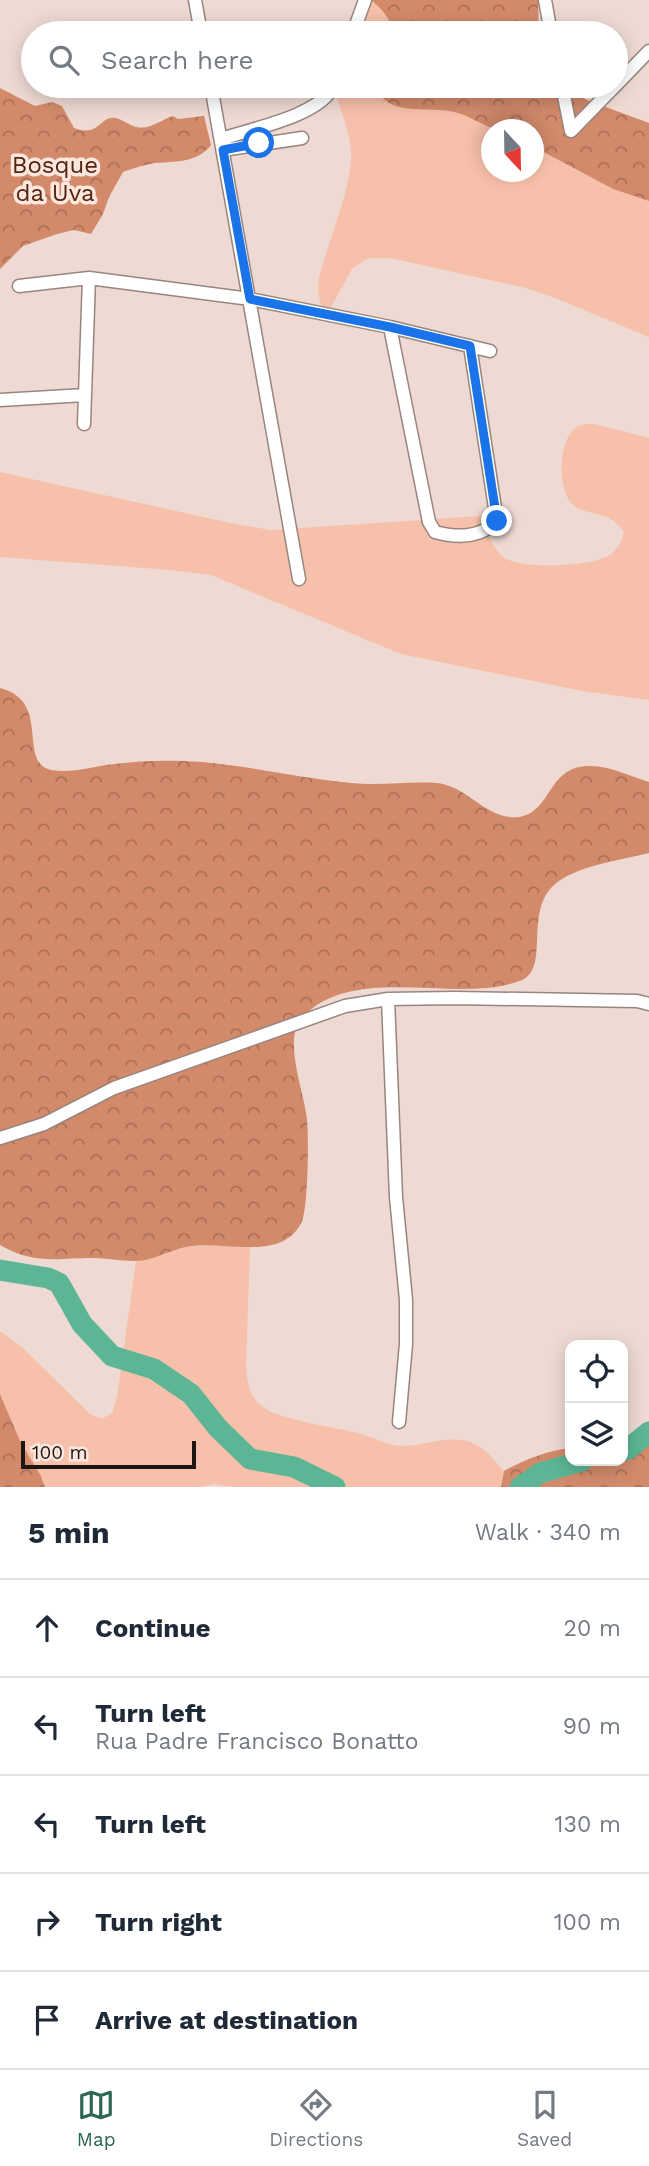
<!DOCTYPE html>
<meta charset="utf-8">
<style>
body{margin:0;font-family:"Work Sans",sans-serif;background:#f2f2f3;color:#1f2937}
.controls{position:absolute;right:21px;bottom:21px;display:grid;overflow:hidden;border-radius:14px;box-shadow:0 4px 18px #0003}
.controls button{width:63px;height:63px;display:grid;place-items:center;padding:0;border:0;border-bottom:2px solid #e0e1e3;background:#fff;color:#1f2937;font:35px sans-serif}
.compass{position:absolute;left:481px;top:119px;width:63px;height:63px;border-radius:50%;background:#fff;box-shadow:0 4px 18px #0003;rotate:158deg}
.scale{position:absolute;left:21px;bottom:18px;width:175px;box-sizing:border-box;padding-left:7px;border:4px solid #1d1613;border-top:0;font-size:19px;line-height:24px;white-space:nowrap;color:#1d1613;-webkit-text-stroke:5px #fce7df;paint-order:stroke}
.stop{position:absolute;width:21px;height:21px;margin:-16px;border:5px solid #1a73e8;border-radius:50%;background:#fff}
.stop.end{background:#1a73e8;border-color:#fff;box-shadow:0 2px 7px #0008}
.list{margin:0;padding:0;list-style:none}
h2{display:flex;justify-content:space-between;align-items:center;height:91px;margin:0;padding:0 28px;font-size:30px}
h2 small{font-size:23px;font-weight:400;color:#747a83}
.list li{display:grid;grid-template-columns:46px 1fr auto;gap:21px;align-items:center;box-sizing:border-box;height:98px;padding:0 28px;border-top:2px solid #e0e1e3}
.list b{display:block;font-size:26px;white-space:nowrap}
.list p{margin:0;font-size:23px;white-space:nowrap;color:#747a83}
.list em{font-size:23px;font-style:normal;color:#747a83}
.icon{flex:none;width:38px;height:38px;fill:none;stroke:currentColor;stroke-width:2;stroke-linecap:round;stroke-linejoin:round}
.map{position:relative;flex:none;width:649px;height:1487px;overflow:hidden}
.search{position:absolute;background:#fff;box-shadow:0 4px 18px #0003;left:21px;right:21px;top:21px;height:77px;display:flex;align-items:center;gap:18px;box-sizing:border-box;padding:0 24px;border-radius:38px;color:#747a83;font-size:26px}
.sheet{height:581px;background:#fff}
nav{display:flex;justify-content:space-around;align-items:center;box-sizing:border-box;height:98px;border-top:2px solid #e0e1e3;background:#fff;font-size:19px;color:#747a83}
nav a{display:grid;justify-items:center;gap:4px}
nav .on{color:#2b6751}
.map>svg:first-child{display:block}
.green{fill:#f7c0aa}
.forest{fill:url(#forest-crowns)}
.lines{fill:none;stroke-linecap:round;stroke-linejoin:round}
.river{stroke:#5cb695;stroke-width:21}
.minor-casing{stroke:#97857e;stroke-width:15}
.minor{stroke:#fff;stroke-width:12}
.route{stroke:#1a73e8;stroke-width:9}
.labels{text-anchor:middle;stroke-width:7;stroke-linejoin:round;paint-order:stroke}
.park-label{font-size:24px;fill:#54240e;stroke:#fce7df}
</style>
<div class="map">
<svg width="649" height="1487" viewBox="0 0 649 1487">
<defs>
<pattern id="forest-crowns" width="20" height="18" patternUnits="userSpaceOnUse" patternTransform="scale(1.75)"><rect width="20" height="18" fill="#d38a6b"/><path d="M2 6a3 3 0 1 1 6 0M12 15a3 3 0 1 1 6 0" fill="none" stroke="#ab7057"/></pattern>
</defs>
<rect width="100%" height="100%" fill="#eedad2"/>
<path class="green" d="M367,0H371C382,9 392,19 391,33H350Z
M335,86H376C385,118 431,106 455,112C469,115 483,123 496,129L491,130V172H534V147L613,189L649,201V337L555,298L526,288L390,258H368L352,269L327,314C321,308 319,298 318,290C318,275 324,261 328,248C337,219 349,189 351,159C353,134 338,110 335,86Z
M594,424L649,438V700L582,691L401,654L211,575L170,570L0,557V472L235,524L271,530L482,516C487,530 492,550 505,558C524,570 587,566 606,557C617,552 622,542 624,531C620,528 616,522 612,520C600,512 581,514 571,503C557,487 558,438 578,426C582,424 589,424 594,424Z
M222,1244L250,1248L246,1364C247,1380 248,1396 263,1407C281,1421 337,1427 361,1434C375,1438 388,1446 403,1446C424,1446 445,1436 467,1441C482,1444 494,1460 504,1471L501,1487H235L214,1484L198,1487H45L41,1476L21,1443L0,1394V1331L24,1349L90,1414L102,1419L112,1413L117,1397L136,1261L149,1259L186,1247Z"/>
<path class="forest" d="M371,0H538L539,33H391C392,19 382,9 371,0Z
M376,86H559L587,100L649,123V201L613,189L534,147V130C522,129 506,132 495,129C481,125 469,115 454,112C431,106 385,118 376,86Z
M0,88L35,106L52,102L62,106L74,128C100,138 99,116 115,118C122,119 129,125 136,127C151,130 160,120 173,116L178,119L204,116L211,145C197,163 177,161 155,163C144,165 133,168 123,172L109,197L103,214L91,234L74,230L57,234L23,246L0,269Z
M0,688C52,701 17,762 51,770C71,774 94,766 114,764C137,761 161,760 183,761C240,763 295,778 352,783C380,786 409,781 437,783C468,786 487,821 519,817C552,812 547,767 588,766C608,765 630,776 649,782V853C621,860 575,866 554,885C524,912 550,968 522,980C460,1006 353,961 302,1018C282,1040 305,1093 307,1120C309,1138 308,1207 302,1221C283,1264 222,1239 186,1247C172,1250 159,1257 145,1260C128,1263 110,1258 93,1258C56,1258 35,1265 0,1245Z
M0,1394L21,1443L41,1476L45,1487H0Z
M649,1437V1487H501L504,1471C526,1459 546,1451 570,1448V1461H623V1441Z"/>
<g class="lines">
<path class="river" d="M0,1270L48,1278L59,1283L82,1324L112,1356L154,1369L191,1394L218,1428L250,1459L294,1467L335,1487
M623,1451L628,1449L649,1432
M520,1487L540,1473L582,1461"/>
<defs>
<path id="minor" d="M195,0L201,33
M545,0L551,33
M353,33L365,0
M616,85L649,51
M211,86L299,579
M562,86L571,131
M571,131L615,86
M221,139C251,129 322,115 333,86
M223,150L302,138
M19,286L89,278L250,299L390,327L490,351
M390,327L429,522L435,532C457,538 480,538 497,521L470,346
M0,400L85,395
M84,424L89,278
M388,999L396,1197L406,1300V1344L399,1422
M0,1138L44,1124L114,1088L345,1006L388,999L455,998L637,1001L649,1004"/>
</defs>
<use href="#minor" class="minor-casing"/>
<use href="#minor" class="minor"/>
</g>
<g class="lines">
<path class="route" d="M259,143L223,150L250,299L390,327L470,346L497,521"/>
</g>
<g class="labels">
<g class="park-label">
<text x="55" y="173">Bosque<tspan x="55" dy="28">da Uva</tspan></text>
</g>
</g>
</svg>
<div class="controls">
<button><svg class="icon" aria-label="locate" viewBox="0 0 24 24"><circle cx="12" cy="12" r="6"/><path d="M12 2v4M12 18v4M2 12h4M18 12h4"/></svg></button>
<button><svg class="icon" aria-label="layers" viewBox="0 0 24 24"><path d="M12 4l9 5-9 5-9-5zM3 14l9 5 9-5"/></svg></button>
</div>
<svg class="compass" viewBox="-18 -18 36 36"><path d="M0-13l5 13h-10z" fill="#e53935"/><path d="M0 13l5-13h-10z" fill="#747a83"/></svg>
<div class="scale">100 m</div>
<div class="stop" style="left:259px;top:143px"></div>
<div class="stop end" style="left:497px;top:521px"></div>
<div class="search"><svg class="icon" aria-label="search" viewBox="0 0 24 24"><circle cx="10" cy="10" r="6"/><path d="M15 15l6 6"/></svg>Search here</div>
</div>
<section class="sheet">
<h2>5 min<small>Walk · 340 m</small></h2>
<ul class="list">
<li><svg class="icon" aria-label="ahead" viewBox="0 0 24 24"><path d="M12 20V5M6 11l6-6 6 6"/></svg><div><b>Continue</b></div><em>20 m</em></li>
<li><svg class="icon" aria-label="left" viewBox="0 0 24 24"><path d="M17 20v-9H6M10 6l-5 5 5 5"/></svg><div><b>Turn left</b><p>Rua Padre Francisco Bonatto</p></div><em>90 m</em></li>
<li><svg class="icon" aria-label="left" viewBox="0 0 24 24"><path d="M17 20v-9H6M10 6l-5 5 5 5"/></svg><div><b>Turn left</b></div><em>130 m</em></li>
<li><svg class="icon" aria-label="right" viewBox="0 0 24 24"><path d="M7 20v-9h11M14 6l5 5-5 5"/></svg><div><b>Turn right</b></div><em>100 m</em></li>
<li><svg class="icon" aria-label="arrive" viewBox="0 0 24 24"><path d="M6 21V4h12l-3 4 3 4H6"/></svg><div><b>Arrive at destination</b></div></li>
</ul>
</section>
<nav>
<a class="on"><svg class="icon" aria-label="map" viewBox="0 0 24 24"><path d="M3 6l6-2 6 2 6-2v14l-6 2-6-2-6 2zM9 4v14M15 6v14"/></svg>Map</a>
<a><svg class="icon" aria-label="directions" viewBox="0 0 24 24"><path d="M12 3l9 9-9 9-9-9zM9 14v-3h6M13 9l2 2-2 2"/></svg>Directions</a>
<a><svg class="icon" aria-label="saved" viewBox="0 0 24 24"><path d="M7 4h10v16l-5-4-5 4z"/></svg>Saved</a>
</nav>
